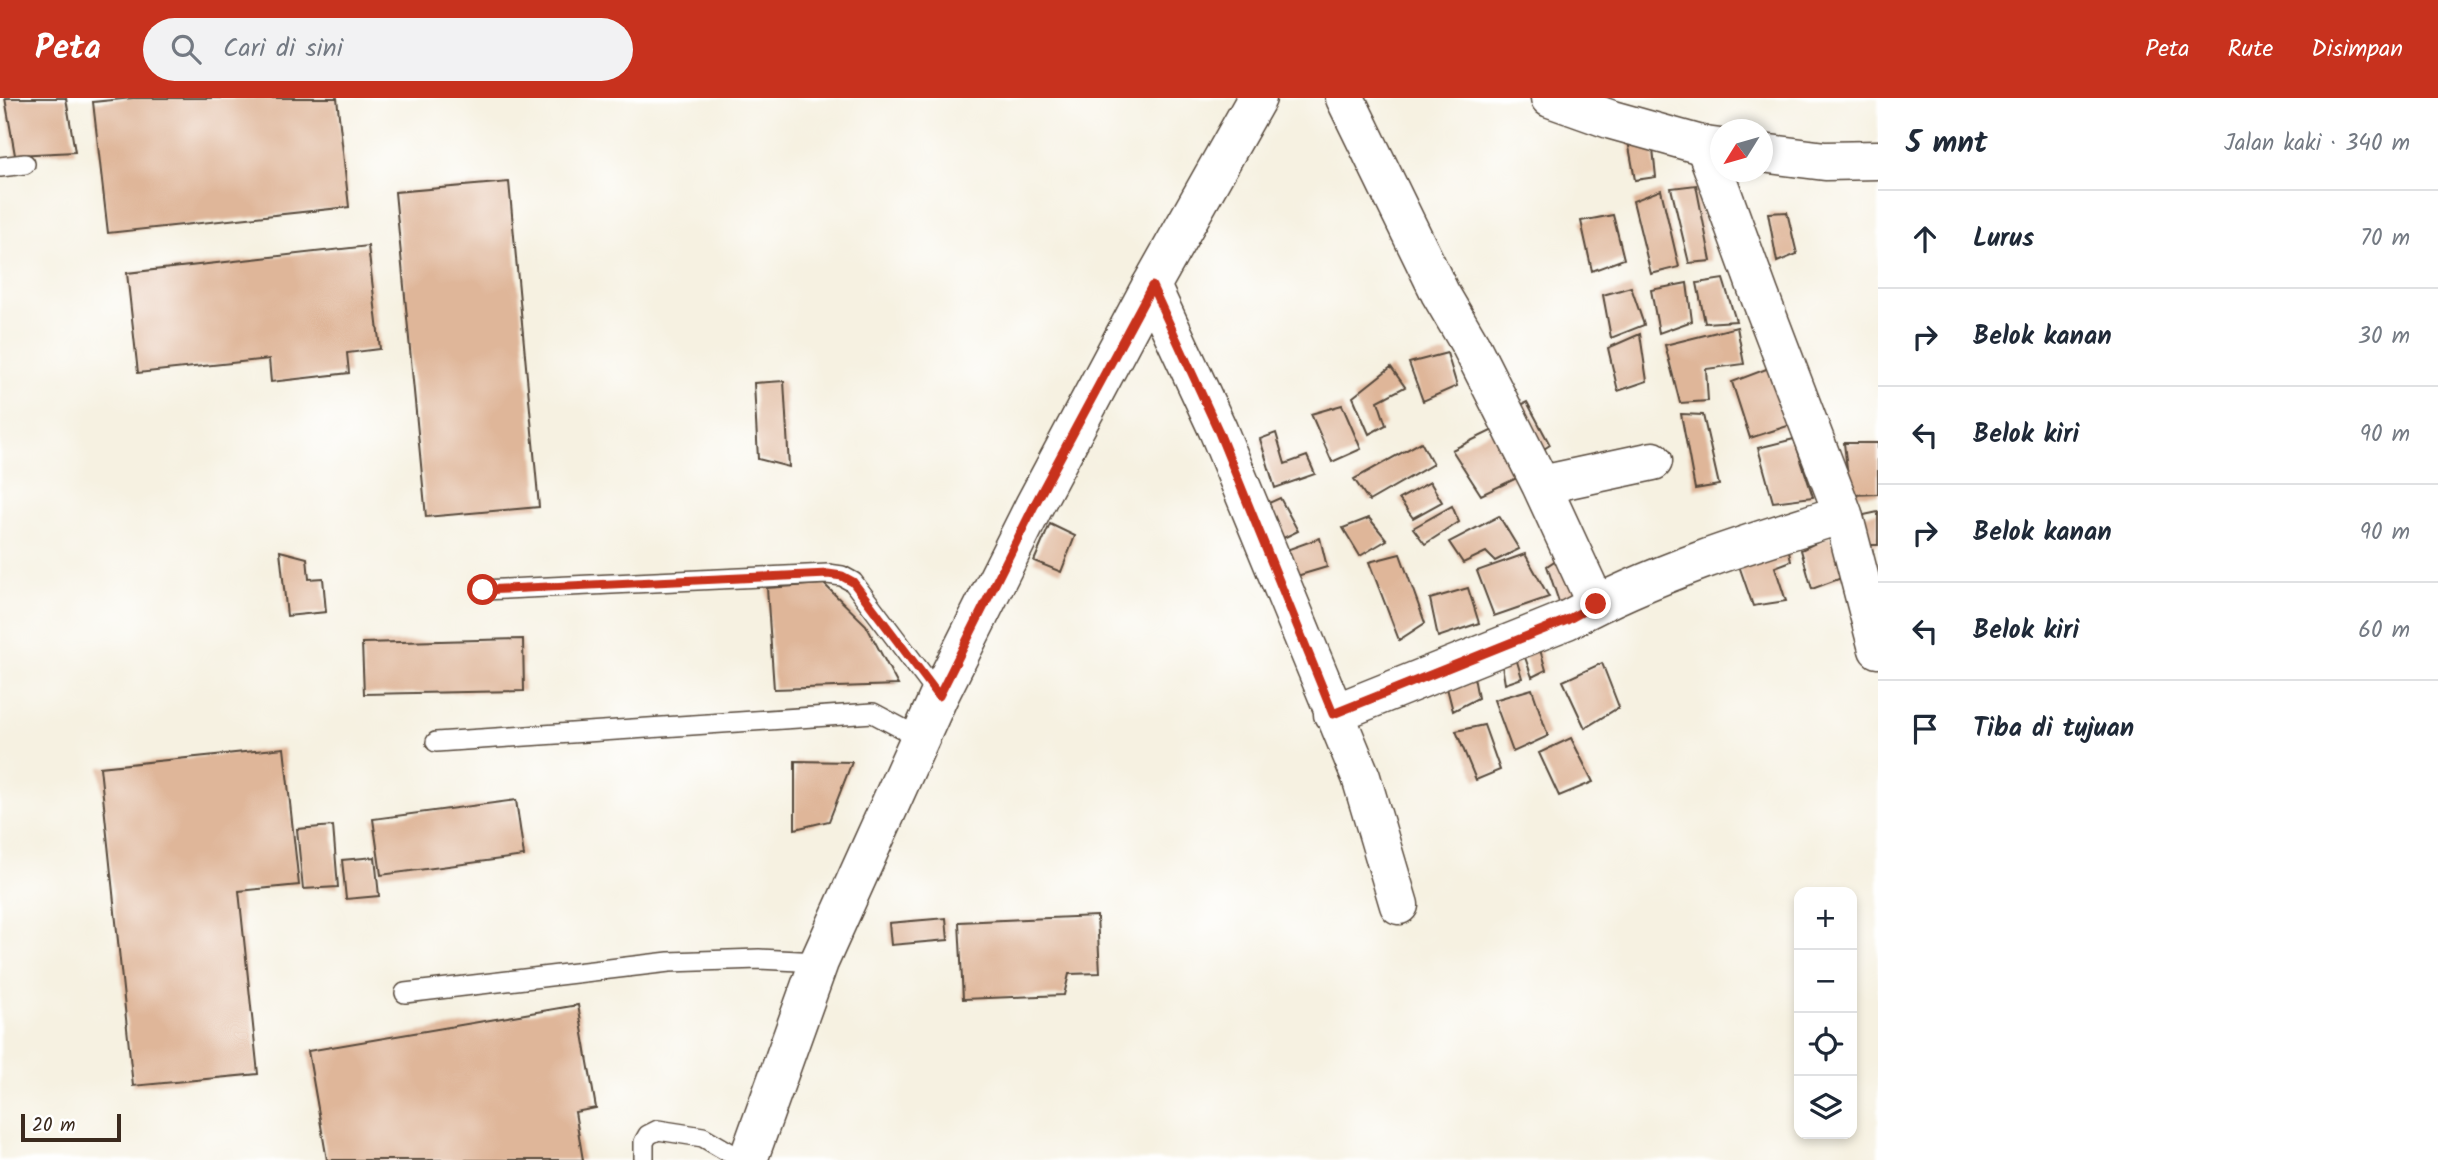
<!DOCTYPE html>
<html lang="id">
<meta charset="utf-8">
<style>
body{margin:0;font-family:Kalam,sans-serif;background:#f2f2f3;color:#1f2937}
.controls{position:absolute;right:21px;bottom:21px;display:grid;overflow:hidden;border-radius:14px;box-shadow:0 4px 10px #0003}
.controls button{width:63px;height:63px;display:grid;place-items:center;padding:0;border:0;border-bottom:2px solid #e0e1e3;background:#fff;color:#1f2937;font:35px sans-serif}
.compass{position:absolute;left:1710px;top:21px;width:63px;height:63px;border-radius:50%;background:#fff;box-shadow:0 4px 10px #0003;rotate:233deg}
.scale{position:absolute;left:21px;bottom:18px;width:100px;box-sizing:border-box;padding-left:7px;border:4px solid #3b2a1e;border-top:0;font-size:19px;line-height:24px;white-space:nowrap;color:#3b2a1e;-webkit-text-stroke:5px #fff;paint-order:stroke}
.stop{position:absolute;width:21px;height:21px;margin:-16px;border:5px solid #c8321e;border-radius:50%;background:#fff}
.stop.end{background:#c8321e;border-color:#fff;box-shadow:0 2px 7px #0008}
.list{margin:0;padding:0;list-style:none}
h2{display:flex;justify-content:space-between;align-items:center;height:91px;margin:0;padding:0 28px;font-size:30px}
h2 small{font-size:23px;font-weight:400;color:#747a83}
.list li{display:grid;grid-template-columns:46px 1fr auto;gap:21px;align-items:center;box-sizing:border-box;height:98px;padding:0 28px;border-top:2px solid #e0e1e3}
.list b{display:block;font-size:26px;white-space:nowrap}
.list em{font-size:23px;font-style:normal;color:#747a83}
.icon{flex:none;width:38px;height:38px;fill:none;stroke:currentColor;stroke-width:2;stroke-linecap:round;stroke-linejoin:round}
.map{position:relative;flex:none;width:1878px;height:1062px;overflow:hidden}
header{display:flex;align-items:center;gap:42px;box-sizing:border-box;height:98px;padding:0 35px;background:#c8321e;color:#fff}
header strong{font-size:33px}
nav{display:flex;gap:38px;margin-inline-start:auto;font-size:24px}
.search{width:490px;height:63px;background:#f2f2f3;display:flex;align-items:center;gap:18px;box-sizing:border-box;padding:0 24px;border-radius:38px;color:#747a83;font-size:26px}
main{display:flex}
aside{flex:1;background:#fff}
.map>svg:first-child{display:block}
.building{fill:#dfb699}
.lines{fill:none;stroke-linecap:round;stroke-linejoin:round}
.lane-casing{stroke:#57483b;stroke-width:22}
.street-casing{stroke:#57483b;stroke-width:41}
.secondary-casing{stroke:#57483b;stroke-width:41}
.lane{stroke:#fff;stroke-width:19}
.street{stroke:#fff;stroke-width:38}
.secondary{stroke:#fff;stroke-width:38}
.route{stroke:#c8321e;stroke-width:9}
</style>
<header>
<strong>Peta</strong>
<div class="search"><svg class="icon" aria-label="search" viewBox="0 0 24 24"><circle cx="10" cy="10" r="6"/><path d="M15 15l6 6"/></svg>Cari di sini</div>
<nav><a>Peta</a><a>Rute</a><a>Disimpan</a></nav>
</header>
<main>
<div class="map">
<svg width="1878" height="1062" viewBox="0 0 1878 1062">
<rect width="100%" height="100%" fill="#fff"/>
<filter id="ink" filterUnits="userSpaceOnUse"><feTurbulence type="fractalNoise" baseFrequency=".0143" numOctaves="2"/><feDisplacementMap in="SourceGraphic" scale="14" xChannelSelector="R" yChannelSelector="G"/><feConvolveMatrix kernelMatrix="1 2 1 2 8 2 1 2 1" color-interpolation-filters="sRGB"/></filter>
<filter id="wash" filterUnits="userSpaceOnUse"><feTurbulence type="fractalNoise" baseFrequency=".00686" numOctaves="4" result="noise"/><feDisplacementMap in="SourceGraphic" scale="28" xChannelSelector="R" yChannelSelector="G"/><feGaussianBlur stdDeviation="1.57" result="paint"/><feColorMatrix in="noise" values="0 0 0 0 0 0 0 0 0 0 0 0 0 0 0 0 0 1.4 0 .05"/><feComposite in="paint" operator="in"/></filter>
<g filter="url(#wash)">
<rect width="100%" height="100%" fill="#f6f1e1"/>
<g id="blocks">
<path class="building" d="M5,0H66L75,54L15,57Z
M133,0H337L349,109L108,135L93,4Z
M1652,42L1656,79L1635,82L1628,43Z
M509,84L539,409L426,419L395,94Z
M1696,87L1711,163L1689,165L1671,90Z
M1661,92L1679,169L1651,176L1633,103Z
M1787,114L1797,156L1777,164L1768,115Z
M1613,117L1624,161L1592,173L1581,123Z
M368,148L380,251L347,255L349,275L271,284L269,261L138,275L127,175Z
M1723,181L1736,223L1705,225L1697,185Z
M1687,185L1692,223L1659,235L1651,192Z
M1631,189L1644,227L1611,240L1603,197Z
M1737,229L1744,266L1706,271L1708,303L1680,305L1665,247Z
M1640,236L1647,283L1618,293L1608,250Z
M1447,255L1457,288L1423,303L1409,265Z
M1391,269L1405,289L1378,303L1386,327L1369,336L1353,299Z
M1769,270L1794,326L1750,340L1732,284Z
M784,283L789,369L758,361L754,285Z
M1527,304L1550,347L1536,356L1512,311Z
M1342,307L1361,351L1332,364L1311,316Z
M1681,316L1703,317L1719,387L1695,391Z
M1493,332L1519,379L1481,397L1452,352Z
M1276,335L1285,366L1307,358L1315,376L1275,390L1260,341Z
M1794,341L1813,399L1773,404L1758,350Z
M1421,344L1433,366L1369,403L1354,381Z
M1844,345H1878V396L1850,397Z
M1430,384L1442,404L1413,420L1399,401Z
M1280,400L1298,433L1273,445L1260,409Z
M1452,408L1459,424L1425,446L1413,430Z
M1878,414V447H1867L1864,417Z
M1499,418L1519,451L1495,463L1486,454L1463,465L1449,444Z
M1369,420L1387,442L1360,458L1343,430Z
M1050,426L1075,438L1061,474L1034,463Z
M1830,438L1847,478L1812,491L1801,452Z
M1320,440L1327,469L1290,480L1278,455Z
M1787,442L1791,463L1775,469L1786,503L1753,508L1736,459Z
M280,453L307,460L309,481L323,480L326,514L287,518Z
M1400,456L1425,525L1399,542L1369,464Z
M1525,456L1549,499L1494,518L1477,473Z
M1565,456L1580,504L1561,510L1547,468Z
M824,486L866,527L898,587L774,591L767,490Z
M1468,490L1479,525L1438,539L1430,501Z
M523,541L524,593L364,596L362,545Z
M1538,545L1546,572L1532,579L1521,548Z
M1513,550L1522,580L1505,586L1500,555Z
M1602,565L1619,609L1585,630L1563,583Z
M1473,574L1478,600L1453,613L1446,586Z
M1532,591L1548,638L1513,654L1494,602Z
M1484,627L1500,672L1476,682L1456,633Z
M1571,640L1593,684L1559,698L1539,655Z
M284,650L299,787L239,793L258,976L133,988L100,669Z
M795,663L852,664L829,723L795,731Z
M516,702L524,758L381,777L373,721Z
M333,728L338,789L303,791L297,731Z
M375,759L379,798L346,801L342,762Z
M1097,818L1100,875L1069,876L1064,897L963,901L959,824Z
M946,820L948,842L891,847L889,825Z
M578,907L596,1010L575,1014L583,1062H327L308,953Z"/>
</g>
</g>
<g filter="url(#ink)">
<use href="#blocks" fill-opacity="0" stroke="#57483b" stroke-width="2"/>
<g class="lines">
<defs>
<path id="lane" d="M0,69L25,66
M483,492L828,476L842,478L853,484L939,598
M436,644L873,615L920,640
M405,895L669,864L759,861L819,864
M644,1062V1044L648,1037L658,1032L703,1039L742,1062"/>
<path id="street" d="M1345,0L1440,195L1471,248L1541,387L1653,363
M1705,48L1759,196L1843,416L1878,551
M1151,188L1218,332L1361,679L1399,807
M1541,387L1596,506
M1333,616L1567,522C1653,475 1749,445 1843,416"/>
<path id="secondary" d="M1550,0L1612,22L1705,48L1720,50
M1762,55L1825,63L1878,62
M748,1062L819,864L939,598L1034,408L1151,188L1257,0"/>
</defs>
<use href="#lane" class="lane-casing"/>
<use href="#street" class="street-casing"/>
<use href="#secondary" class="secondary-casing"/>
<use href="#lane" class="lane"/>
<use href="#street" class="street"/>
<use href="#secondary" class="secondary"/>
</g>
</g>
<g class="lines" filter="url(#ink)">
<path class="route" d="M483,492L828,476L842,478L853,484L939,598L1034,408L1152,188L1218,332L1333,616L1567,522L1596,506"/>
</g>
</svg>
<div class="controls">
<button>+</button>
<button>−</button>
<button><svg class="icon" aria-label="locate" viewBox="0 0 24 24"><circle cx="12" cy="12" r="6"/><path d="M12 2v4M12 18v4M2 12h4M18 12h4"/></svg></button>
<button><svg class="icon" aria-label="layers" viewBox="0 0 24 24"><path d="M12 4l9 5-9 5-9-5zM3 14l9 5 9-5"/></svg></button>
</div>
<svg class="compass" viewBox="-18 -18 36 36"><path d="M0-13l5 13h-10z" fill="#e53935"/><path d="M0 13l5-13h-10z" fill="#747a83"/></svg>
<div class="scale">20 m</div>
<div class="stop" style="left:483px;top:492px"></div>
<div class="stop end" style="left:1596px;top:506px"></div>
</div>
<aside>
<h2>5 mnt<small>Jalan kaki · 340 m</small></h2>
<ul class="list">
<li><svg class="icon" aria-label="ahead" viewBox="0 0 24 24"><path d="M12 20V5M6 11l6-6 6 6"/></svg><div><b>Lurus</b></div><em>70 m</em></li>
<li><svg class="icon" aria-label="right" viewBox="0 0 24 24"><path d="M7 20v-9h11M14 6l5 5-5 5"/></svg><div><b>Belok kanan</b></div><em>30 m</em></li>
<li><svg class="icon" aria-label="left" viewBox="0 0 24 24"><path d="M17 20v-9H6M10 6l-5 5 5 5"/></svg><div><b>Belok kiri</b></div><em>90 m</em></li>
<li><svg class="icon" aria-label="right" viewBox="0 0 24 24"><path d="M7 20v-9h11M14 6l5 5-5 5"/></svg><div><b>Belok kanan</b></div><em>90 m</em></li>
<li><svg class="icon" aria-label="left" viewBox="0 0 24 24"><path d="M17 20v-9H6M10 6l-5 5 5 5"/></svg><div><b>Belok kiri</b></div><em>60 m</em></li>
<li><svg class="icon" aria-label="arrive" viewBox="0 0 24 24"><path d="M6 21V4h12l-3 4 3 4H6"/></svg><div><b>Tiba di tujuan</b></div></li>
</ul>
</aside>
</main>
